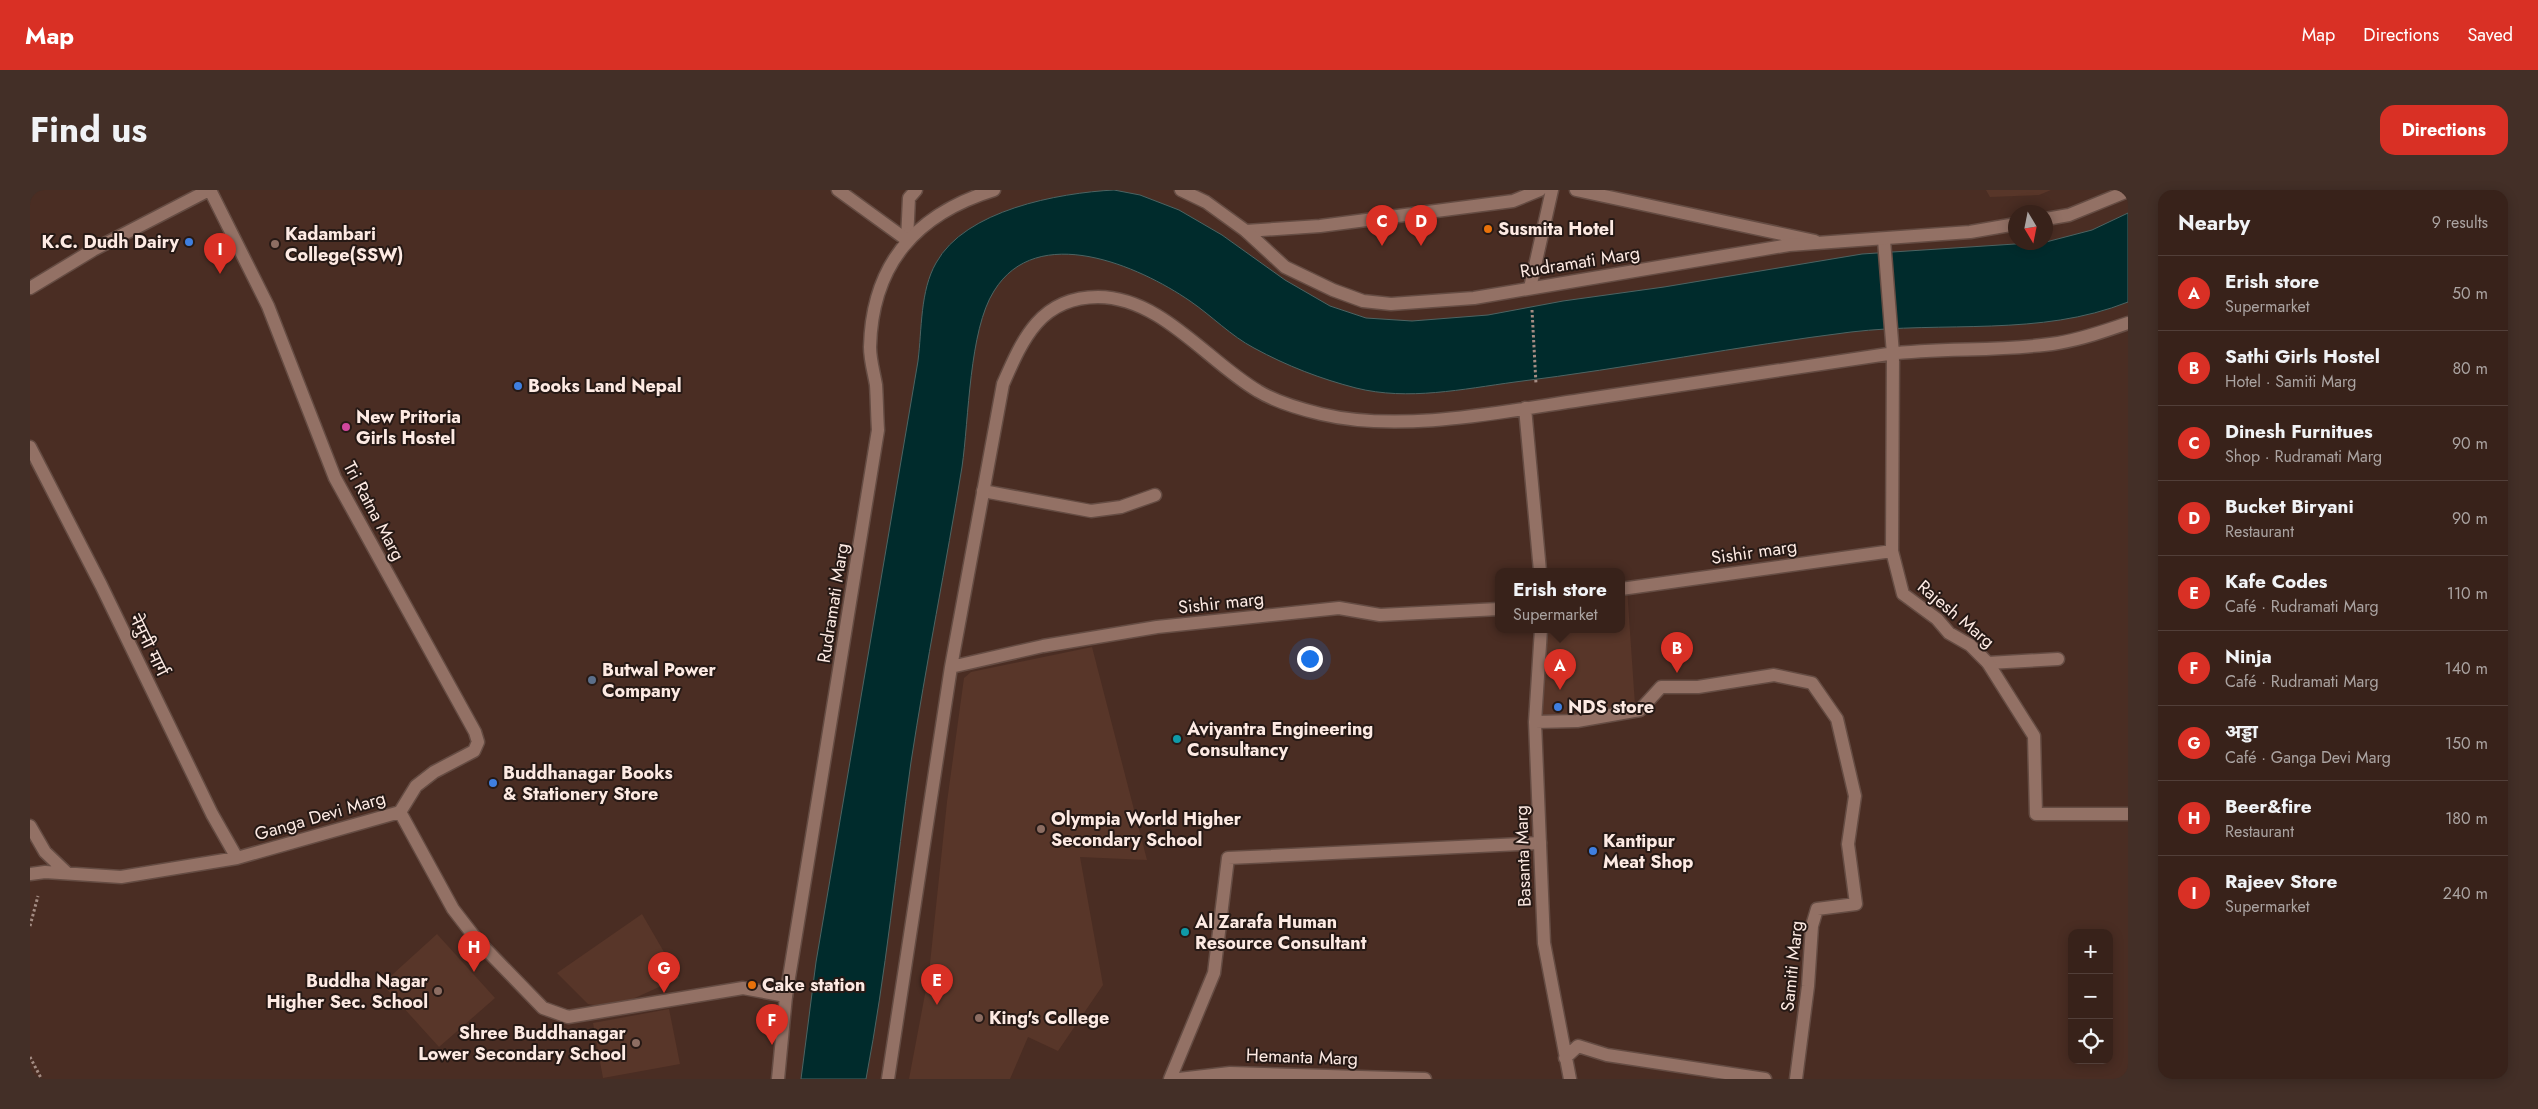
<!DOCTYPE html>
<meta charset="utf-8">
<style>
body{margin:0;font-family:Jost,"Noto Sans Devanagari",sans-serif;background:#432f27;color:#f1f3f6}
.controls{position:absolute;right:15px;bottom:15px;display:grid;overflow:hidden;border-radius:10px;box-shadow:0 2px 12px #0003}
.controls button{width:45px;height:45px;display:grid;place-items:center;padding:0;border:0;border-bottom:1px solid #523f39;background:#38221a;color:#f1f3f6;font:25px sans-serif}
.compass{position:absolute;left:1978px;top:15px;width:45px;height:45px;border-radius:50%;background:#38221a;box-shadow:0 2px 12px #0003;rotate:170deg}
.you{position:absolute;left:1279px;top:468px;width:18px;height:18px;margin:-12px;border:4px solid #fff;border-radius:50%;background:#1a73e8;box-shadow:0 0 0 8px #1a73e833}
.badge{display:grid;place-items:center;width:32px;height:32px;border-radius:50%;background:#d93025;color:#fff;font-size:16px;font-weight:700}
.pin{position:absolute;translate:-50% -41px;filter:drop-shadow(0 1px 2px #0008)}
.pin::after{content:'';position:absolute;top:26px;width:18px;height:15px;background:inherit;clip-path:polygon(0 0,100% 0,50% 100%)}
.popup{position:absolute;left:1465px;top:378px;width:130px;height:65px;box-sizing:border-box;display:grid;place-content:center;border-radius:10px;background:#38221a;filter:drop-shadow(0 1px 4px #0005);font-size:16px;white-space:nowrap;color:#aba4a2}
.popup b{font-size:19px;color:#f1f3f6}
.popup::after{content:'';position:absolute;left:50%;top:100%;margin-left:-10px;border:10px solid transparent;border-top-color:#38221a}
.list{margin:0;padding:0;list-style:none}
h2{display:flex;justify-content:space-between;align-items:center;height:65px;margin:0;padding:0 20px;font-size:21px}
h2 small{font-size:16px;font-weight:400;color:#aba4a2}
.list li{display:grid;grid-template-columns:32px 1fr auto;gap:15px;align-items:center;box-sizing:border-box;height:75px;padding:0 20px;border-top:1px solid #523f39}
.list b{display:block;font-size:19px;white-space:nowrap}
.list p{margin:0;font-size:16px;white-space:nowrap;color:#aba4a2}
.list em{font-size:16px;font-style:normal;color:#aba4a2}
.icon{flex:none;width:28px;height:28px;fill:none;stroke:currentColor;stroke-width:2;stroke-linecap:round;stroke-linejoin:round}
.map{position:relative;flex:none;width:2098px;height:889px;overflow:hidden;border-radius:15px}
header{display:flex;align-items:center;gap:30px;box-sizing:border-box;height:70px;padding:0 25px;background:#d93025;color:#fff}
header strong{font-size:24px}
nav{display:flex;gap:28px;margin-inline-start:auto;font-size:18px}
.intro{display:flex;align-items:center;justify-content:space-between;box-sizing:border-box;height:120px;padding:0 30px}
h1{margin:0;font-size:35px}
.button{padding:12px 22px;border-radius:15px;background:#d93025;color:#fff;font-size:18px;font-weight:700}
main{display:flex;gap:30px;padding:0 30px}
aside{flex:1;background:#38221a;border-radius:15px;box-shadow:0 2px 12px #0003}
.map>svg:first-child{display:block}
.built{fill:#583629}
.water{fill:#002b2c;stroke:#4c6463}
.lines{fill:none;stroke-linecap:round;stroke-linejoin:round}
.service-casing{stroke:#654c43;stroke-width:15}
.minor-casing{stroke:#654c43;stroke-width:15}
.tertiary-casing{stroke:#654c43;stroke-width:15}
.path{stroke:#a48c83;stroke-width:3;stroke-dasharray:2.5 2.5;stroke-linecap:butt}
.service{stroke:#937165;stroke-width:12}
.minor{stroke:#937165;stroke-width:12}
.tertiary{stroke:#937165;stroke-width:12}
.food-dot{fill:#e8710a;stroke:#261915;stroke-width:2}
.shop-dot{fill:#3f7fe0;stroke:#261915;stroke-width:2}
.education-dot{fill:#8d6e63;stroke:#261915;stroke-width:2}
.hotel-dot{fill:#d1479c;stroke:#261915;stroke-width:2}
.service-dot{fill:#5c6f8a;stroke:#261915;stroke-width:2}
.culture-dot{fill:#0f9aa8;stroke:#261915;stroke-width:2}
.labels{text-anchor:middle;stroke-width:4;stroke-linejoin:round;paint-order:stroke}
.poi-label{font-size:18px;font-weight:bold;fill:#fdeae3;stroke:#261915;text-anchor:start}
.street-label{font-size:18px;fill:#fdeae3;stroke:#261915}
</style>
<header>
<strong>Map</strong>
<nav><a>Map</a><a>Directions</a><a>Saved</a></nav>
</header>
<div class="intro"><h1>Find us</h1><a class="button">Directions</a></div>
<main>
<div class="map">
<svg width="2098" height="889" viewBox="0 0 2098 889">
<rect width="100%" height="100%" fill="#4a2d23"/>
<path class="built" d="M1956,0H2021L2009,5L1960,7Z
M1597,398L1605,515L1506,532L1512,439H1591V399Z
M1062,457L1117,670L1050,667L1073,795L1028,861L998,847L980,889H879L899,783L917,612L934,488L941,482Z
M612,724L649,788L596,812L576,817L558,814L527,783Z
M407,744L465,808L409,857L352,794Z
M639,819L650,874L573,888L563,833Z"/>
<path class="water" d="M1084,0L1110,5L1149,20L1192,45L1255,90L1300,116L1336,128L1382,131L1458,125L1533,111L1634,97L1832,64L2016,52L2062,40L2098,23V112C2010,147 1914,131 1821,142C1709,156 1598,178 1485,192C1433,199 1378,211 1326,198C1291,189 1257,176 1224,158C1201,146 1182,126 1160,111C1109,76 1007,31 964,101C939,140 939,229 932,277C916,375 896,474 881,572C866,678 856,784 836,889H771L786,772L888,171C892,139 890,101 906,73C935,20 1028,3 1084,0Z"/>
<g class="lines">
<defs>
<path id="service" d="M953,301L1061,321L1091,317L1125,305
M1958,473L2028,469
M1140,889L1184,783L1198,668L1510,653
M1149,889L1200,883L1395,889"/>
<path id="minor" d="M180,0L238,116L305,288L445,542L448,552L444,561L404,582L386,596L370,622
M1546,0L1785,51
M1216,41L1290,36L1483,11L1510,0
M877,50L879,8L886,0
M1854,50L1863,164L1862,361L1873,404L1907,429L1919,443L1940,455L1958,473L2004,546L2006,624H2098
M0,98L63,60L179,0
M1500,98L1522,0
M1495,218L1510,381
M0,257L71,395L182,624L207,668
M1591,399L1862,361
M1511,439L1505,532L1514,753L1540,889
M921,477L1013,456L1127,437L1309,418L1350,425L1469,419
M1505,532L1547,531L1610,520L1631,497H1668L1744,485L1782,493L1807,529L1825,606L1818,654L1826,714L1787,719L1782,736L1778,796L1766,889
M0,636L15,662L37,683
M0,684L15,682L91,687L207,668L370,622L423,719L447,750L513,818L538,827L713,798L756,806
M1535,868L1548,856L1577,865L1735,889
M858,889L921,477L973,194C993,148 1011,107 1068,107C1131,107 1178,172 1228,201C1246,212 1270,219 1291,224C1370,243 1471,222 1551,210C1653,195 1755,179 1858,164C1914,157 1972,162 2028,153C2052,149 2075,141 2098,133"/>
<path id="tertiary" d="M808,0L877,50
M1151,0L1176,12L1216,41L1255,77L1303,100L1333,111L1361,114L1444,108L1759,55L1940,42L1986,34
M2016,29L2039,25L2098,1
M748,889L756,806L848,240C847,225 847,210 846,195C844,183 840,170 840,157C842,74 886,24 964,0"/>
</defs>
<use href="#service" class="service-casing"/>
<use href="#minor" class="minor-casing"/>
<use href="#tertiary" class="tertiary-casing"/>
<path class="path" d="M1502,120L1506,194
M0,736L8,706
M0,867L11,888"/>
<use href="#service" class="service"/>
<use href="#minor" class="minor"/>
<use href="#tertiary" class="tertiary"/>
</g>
<g class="food-dot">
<circle cx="1458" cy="39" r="5"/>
<circle cx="722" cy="795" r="5"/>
</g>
<g class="shop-dot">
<circle cx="159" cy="52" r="5"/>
<circle cx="488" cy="196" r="5"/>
<circle cx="1528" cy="517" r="5"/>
<circle cx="463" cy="593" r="5"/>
<circle cx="1563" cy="661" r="5"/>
</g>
<g class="education-dot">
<circle cx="245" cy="54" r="5"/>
<circle cx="1011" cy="639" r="5"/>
<circle cx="408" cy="801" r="5"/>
<circle cx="949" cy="828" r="5"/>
<circle cx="606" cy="853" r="5"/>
</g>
<circle class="hotel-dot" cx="316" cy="237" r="5"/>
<circle class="service-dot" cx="562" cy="490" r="5"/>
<g class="culture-dot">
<circle cx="1147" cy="549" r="5"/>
<circle cx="1155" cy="742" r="5"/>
</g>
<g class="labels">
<g class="poi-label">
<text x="1468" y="45">Susmita Hotel</text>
<text x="255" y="50">Kadambari<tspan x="255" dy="21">College(SSW)</tspan></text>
<text x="149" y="58" text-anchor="end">K.C. Dudh Dairy</text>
<text x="498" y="202">Books Land Nepal</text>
<text x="326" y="233">New Pritoria<tspan x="326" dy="21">Girls Hostel</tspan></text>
<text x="572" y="486">Butwal Power<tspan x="572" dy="21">Company</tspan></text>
<text x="1538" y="523">NDS store</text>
<text x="1157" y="545">Aviyantra Engineering<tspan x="1157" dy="21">Consultancy</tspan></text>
<text x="473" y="589">Buddhanagar Books<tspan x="473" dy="21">&amp; Stationery Store</tspan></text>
<text x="1021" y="635">Olympia World Higher<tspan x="1021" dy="21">Secondary School</tspan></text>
<text x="1573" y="657">Kantipur<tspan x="1573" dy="21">Meat Shop</tspan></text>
<text x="1165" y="738">Al Zarafa Human<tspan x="1165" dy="21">Resource Consultant</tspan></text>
<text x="398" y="797" text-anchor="end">Buddha Nagar<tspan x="398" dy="21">Higher Sec. School</tspan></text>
<text x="732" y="801">Cake station</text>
<text x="959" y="834">King's College</text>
<text x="596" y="849" text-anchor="end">Shree Buddhanagar<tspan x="596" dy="21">Lower Secondary School</tspan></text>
</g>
<g class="street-label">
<text transform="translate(1550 72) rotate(-9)" y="6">Rudramati Marg</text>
<text transform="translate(344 321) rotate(62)" y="6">Tri Ratna Marg</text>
<text transform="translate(1724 362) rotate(-8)" y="6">Sishir marg</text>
<text transform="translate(803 413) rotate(-81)" y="6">Rudramati Marg</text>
<text transform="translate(1191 413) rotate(-6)" y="6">Sishir marg</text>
<text transform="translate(1926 424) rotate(40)" y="6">Rajesh Marg</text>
<text transform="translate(119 455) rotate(64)" y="6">नेमुनी मार्ग</text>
<text transform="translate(290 626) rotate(-16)" y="6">Ganga Devi Marg</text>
<text transform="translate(1493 666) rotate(-92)" y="6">Basanta Marg</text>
<text transform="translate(1762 776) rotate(-84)" y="6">Samiti Marg</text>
<text transform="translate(1272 867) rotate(2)" y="6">Hemanta Marg</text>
</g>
</g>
</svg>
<div class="controls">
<button>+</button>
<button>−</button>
<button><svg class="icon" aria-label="locate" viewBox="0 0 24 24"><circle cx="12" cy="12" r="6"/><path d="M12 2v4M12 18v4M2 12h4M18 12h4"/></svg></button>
</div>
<svg class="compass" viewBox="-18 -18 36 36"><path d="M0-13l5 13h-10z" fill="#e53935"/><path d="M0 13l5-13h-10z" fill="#aba4a2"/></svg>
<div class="you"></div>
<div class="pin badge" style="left:1530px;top:500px">A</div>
<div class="popup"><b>Erish store</b>Supermarket</div>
<div class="pin badge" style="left:1647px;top:483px">B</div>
<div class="pin badge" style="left:1352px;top:56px">C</div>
<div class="pin badge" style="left:1391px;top:56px">D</div>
<div class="pin badge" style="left:907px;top:815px">E</div>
<div class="pin badge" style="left:742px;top:855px">F</div>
<div class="pin badge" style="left:634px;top:803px">G</div>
<div class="pin badge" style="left:444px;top:782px">H</div>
<div class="pin badge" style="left:190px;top:84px">I</div>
</div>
<aside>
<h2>Nearby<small>9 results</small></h2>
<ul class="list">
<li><span class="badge">A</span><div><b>Erish store</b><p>Supermarket</p></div><em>50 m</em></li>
<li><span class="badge">B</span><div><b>Sathi Girls Hostel</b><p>Hotel · Samiti Marg</p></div><em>80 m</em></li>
<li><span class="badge">C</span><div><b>Dinesh Furnitues</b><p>Shop · Rudramati Marg</p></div><em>90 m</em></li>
<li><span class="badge">D</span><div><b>Bucket Biryani</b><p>Restaurant</p></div><em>90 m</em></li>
<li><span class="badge">E</span><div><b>Kafe Codes</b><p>Café · Rudramati Marg</p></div><em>110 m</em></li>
<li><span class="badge">F</span><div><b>Ninja</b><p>Café · Rudramati Marg</p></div><em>140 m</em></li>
<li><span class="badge">G</span><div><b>अड्डा</b><p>Café · Ganga Devi Marg</p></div><em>150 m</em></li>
<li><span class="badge">H</span><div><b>Beer&amp;fire</b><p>Restaurant</p></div><em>180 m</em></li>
<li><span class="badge">I</span><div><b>Rajeev Store</b><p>Supermarket</p></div><em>240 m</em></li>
</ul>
</aside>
</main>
